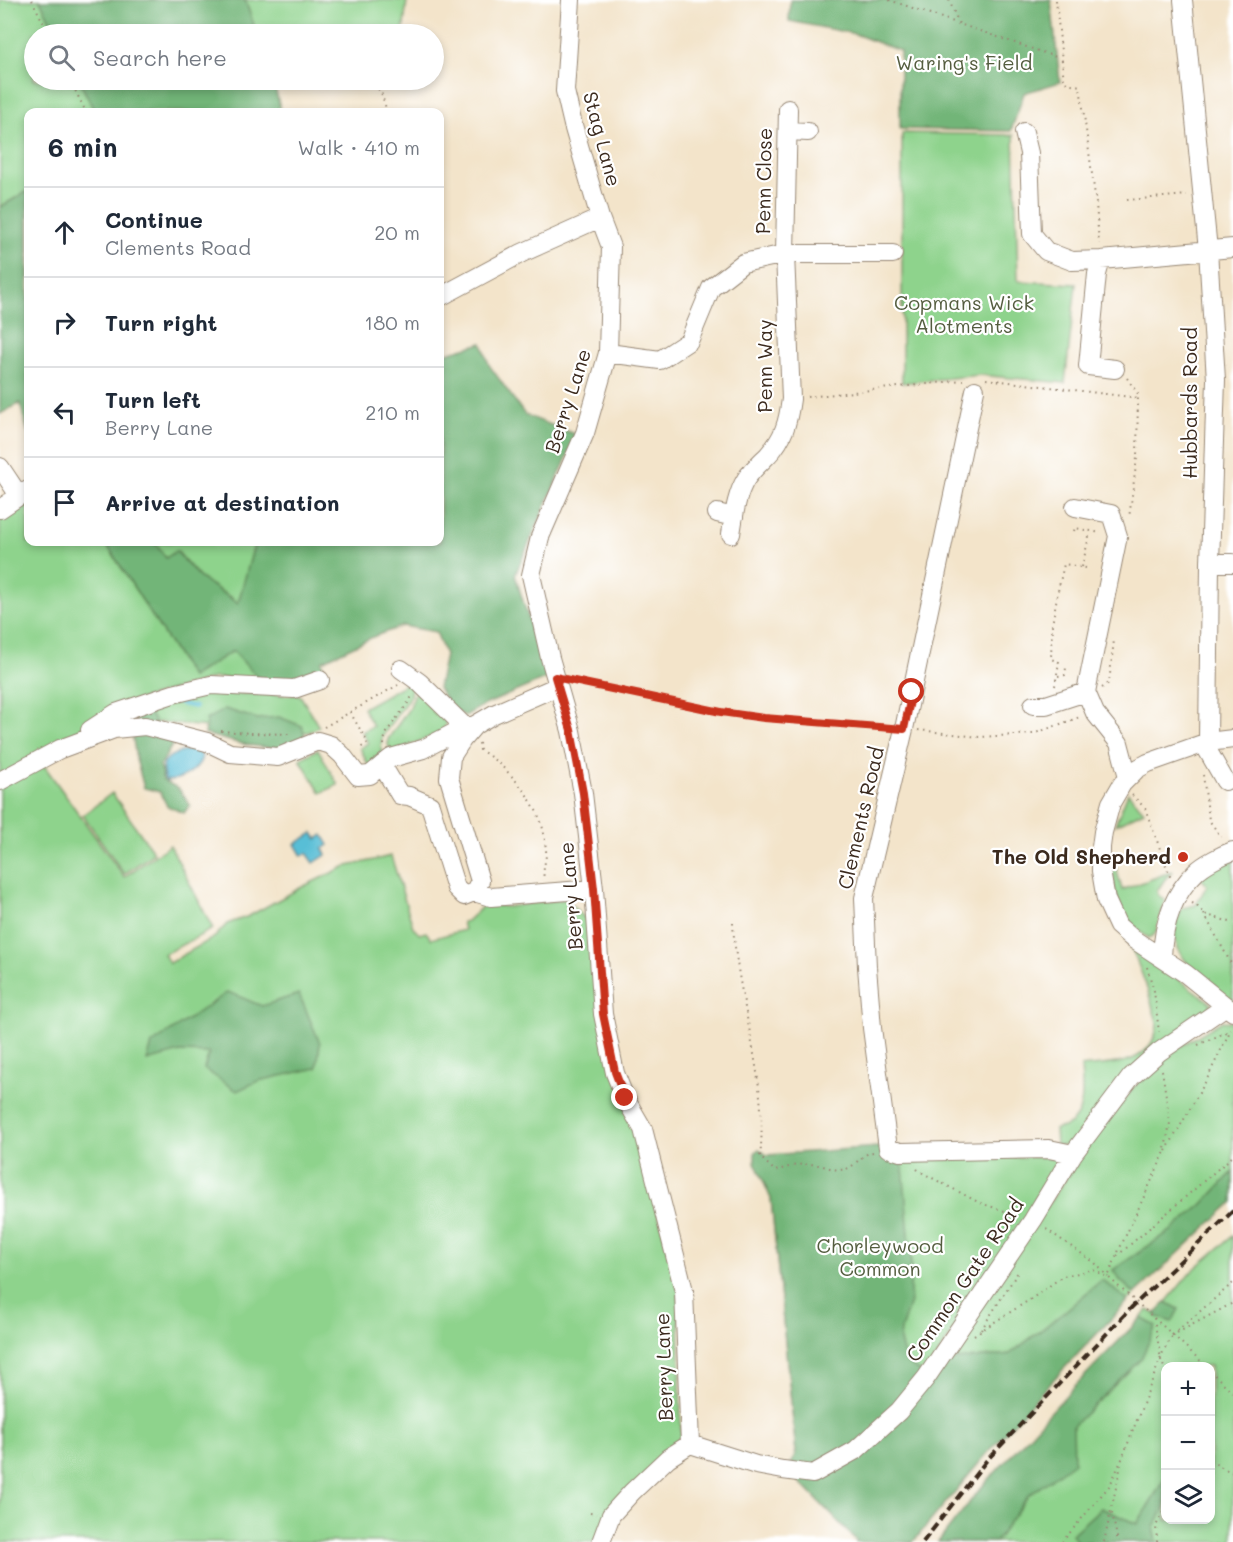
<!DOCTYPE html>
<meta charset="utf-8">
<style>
body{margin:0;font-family:Mali,sans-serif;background:#f6f6f7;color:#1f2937}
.controls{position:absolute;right:18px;bottom:18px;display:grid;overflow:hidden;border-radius:12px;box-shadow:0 3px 9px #0003}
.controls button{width:54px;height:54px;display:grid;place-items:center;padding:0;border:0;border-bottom:2px solid #e0e1e3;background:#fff;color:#1f2937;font:30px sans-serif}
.stop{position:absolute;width:18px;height:18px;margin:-14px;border:4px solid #c8321e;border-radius:50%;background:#fff}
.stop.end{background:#c8321e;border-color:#fff;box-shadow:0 2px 6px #0008}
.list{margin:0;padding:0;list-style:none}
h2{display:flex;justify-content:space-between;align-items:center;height:78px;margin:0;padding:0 24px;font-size:26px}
h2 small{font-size:20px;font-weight:400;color:#747a83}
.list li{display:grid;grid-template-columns:39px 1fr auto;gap:18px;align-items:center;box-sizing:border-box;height:90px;padding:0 24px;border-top:2px solid #e0e1e3}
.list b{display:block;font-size:22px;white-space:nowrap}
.list p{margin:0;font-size:20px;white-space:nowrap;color:#747a83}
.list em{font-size:20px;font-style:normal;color:#747a83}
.icon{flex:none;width:33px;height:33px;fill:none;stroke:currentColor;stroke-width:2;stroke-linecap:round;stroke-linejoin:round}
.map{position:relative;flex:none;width:1233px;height:1542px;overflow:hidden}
.search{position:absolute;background:#fff;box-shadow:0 3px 9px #0003;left:24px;top:24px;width:420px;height:66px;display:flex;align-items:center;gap:15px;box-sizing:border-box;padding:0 21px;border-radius:33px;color:#747a83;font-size:22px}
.panel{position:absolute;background:#fff;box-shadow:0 3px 9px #0003;left:24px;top:108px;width:420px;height:438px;border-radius:12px}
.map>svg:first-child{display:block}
.green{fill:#8ed38c;stroke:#647e55;stroke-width:1.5;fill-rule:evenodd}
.forest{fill:#72b578;stroke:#56704b;stroke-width:1.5}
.water{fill:#58bed6;stroke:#4a747a;stroke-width:1.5}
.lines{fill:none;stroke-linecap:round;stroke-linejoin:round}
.stream{stroke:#58bed6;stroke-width:4}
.minor-casing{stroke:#978774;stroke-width:20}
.path{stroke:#978774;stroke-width:2;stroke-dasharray:1.5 4.5;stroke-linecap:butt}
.minor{stroke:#fff;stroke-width:18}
.rail{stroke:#3b2a1e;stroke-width:4;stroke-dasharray:9 4.5;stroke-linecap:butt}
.route{stroke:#c8321e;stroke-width:8}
.poi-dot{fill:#c8321e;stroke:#fff;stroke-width:2}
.labels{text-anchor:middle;stroke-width:4.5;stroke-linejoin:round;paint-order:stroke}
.park-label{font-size:20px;fill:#545d3f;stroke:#fff}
.street-label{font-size:20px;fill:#3b2a1e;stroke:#fff}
.poi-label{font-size:20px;font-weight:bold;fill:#3b2a1e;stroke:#fff;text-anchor:end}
</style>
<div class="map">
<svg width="1233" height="1542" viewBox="0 0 1233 1542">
<rect width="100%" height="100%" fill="#fff"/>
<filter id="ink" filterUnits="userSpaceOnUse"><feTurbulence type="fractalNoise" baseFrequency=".0167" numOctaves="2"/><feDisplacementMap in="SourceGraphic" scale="12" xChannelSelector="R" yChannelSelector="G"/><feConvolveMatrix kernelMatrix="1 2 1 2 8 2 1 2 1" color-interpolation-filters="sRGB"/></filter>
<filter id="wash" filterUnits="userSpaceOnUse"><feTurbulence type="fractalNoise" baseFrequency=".008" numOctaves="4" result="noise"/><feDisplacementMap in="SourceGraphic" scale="24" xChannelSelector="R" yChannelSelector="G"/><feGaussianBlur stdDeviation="1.35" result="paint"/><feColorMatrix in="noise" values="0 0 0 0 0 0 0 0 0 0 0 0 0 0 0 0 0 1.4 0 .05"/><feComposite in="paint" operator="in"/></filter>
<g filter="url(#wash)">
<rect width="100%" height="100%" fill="#f3e4ca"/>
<path class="green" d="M0,0H40L57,34H34V80H79L95,112H28V191L0,207Z
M245,0H407L403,34H257Z
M902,133L1014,135L1018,281L1076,284L1065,383L980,375L902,383Z
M28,500V542H105L191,677L233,650L258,678H214L114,707L52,748L0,776V516Z
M154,542H255L239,603L200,578L177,551L166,558Z
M407,683L411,688L410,696L382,737L381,750L387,756L370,769L360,748L368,743L362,732L373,726L363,708Z
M416,690L446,719L444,731L392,753L388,745V739L410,707Z
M201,693L300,695L319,727L309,732L250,731L145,721L136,727L125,716Z
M318,749L338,785L321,793L300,759Z
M43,764L124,877L170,845L213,929L164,954L169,963L215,937L227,924L249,916L302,887L344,867L391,856L413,927L419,934L426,932L431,939L464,930L462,922L467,921L485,904L507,907L565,899L590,923L635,1128L679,1291L681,1440L594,1542H0V787Z
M112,793L154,853L124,874L83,815Z
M1128,793L1144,811L1115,825Z
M1112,852L1122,890L1173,871L1165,879L1157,891L1158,895L1165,900L1156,932L1153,936L1149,938C1116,918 1112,888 1112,852Z
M1233,856V1003C1210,984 1170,960 1175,926C1176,920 1180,913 1182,908L1196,905L1207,885L1198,875Z
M1129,943L1211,1003L1210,1009L1068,1146L1056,1145L1055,1129C1087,1125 1083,1091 1081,1067C1096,1065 1118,1065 1132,1059C1147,1053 1157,1039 1157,1023C1156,1017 1153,1010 1152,1005C1146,983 1138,963 1129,943Z
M1222,1021L1233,1022V1172L1202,1205L1172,1230L1113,1270L1120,1280L1135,1294L1128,1301L1102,1280L1063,1313L1010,1354L940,1362L1091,1142L1153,1063Z
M878,1147L902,1156L1055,1157L1059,1160L1060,1167L925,1375L791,1464L796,1452L771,1199Z
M1233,1236V1542H981L1147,1324L1141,1318L1148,1310L1156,1314L1192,1271ZM1166,1366H1210V1520H1166Z"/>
<path class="forest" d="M40,0H245L257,34H57Z
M790,0H1051L1060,82L1024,93L1011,131L900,129V51L855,34L789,21Z
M79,80H273L281,112H95Z
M28,191V433L20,403L0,414V207Z
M482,343L489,365L525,415L577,435L515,575L547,678L480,707L465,716L452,709L438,688L445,655L436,632L403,626L375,636L322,661L324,671L300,683L258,678L233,651L191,677L105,542H154L166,558L176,551L200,578L238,603L255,542H440V355Z
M225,709L257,719L279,717L302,726L306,740C299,742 291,746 284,747C257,750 230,741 205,734L206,720Z
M147,710L164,735L175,740L160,766L163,780L179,789L190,805L184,813L167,806L160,792L144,788L136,759L133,739L128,716Z
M228,992L262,1006L299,994L320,1043L317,1068L258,1081L237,1091L204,1069L209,1053L180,1052L147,1061L152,1044Z
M878,1147L902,1156L911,1257L910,1302L901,1330L900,1341L906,1363L925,1375L940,1362L1010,1354L1063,1313L1102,1280L1128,1301L1036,1398L985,1456L913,1542H856V1540L795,1477L791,1464L796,1452L771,1199L755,1162V1153L759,1149L767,1155Z
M1233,1172V1202L1135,1294L1120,1280L1113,1270L1172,1230L1202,1205Z
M1166,1302L1179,1309L1172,1322L1158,1317L1155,1314Z
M1141,1318L1156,1326L1141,1359L1073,1426L1074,1462L1028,1496L995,1542H938L980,1489L1069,1392Z
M1165,1478V1507L1154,1527L1157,1542H1077L1072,1534L1101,1508L1137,1524Z"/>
<path class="water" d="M188,750C222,750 184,785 165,780C157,760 171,754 188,750Z
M313,833L317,839L323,835L329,845L323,849L326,855L314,863L307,853L302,856L295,844Z"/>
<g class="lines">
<path class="stream" d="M173,700L181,704L195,707"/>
</g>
</g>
<g filter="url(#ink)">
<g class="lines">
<defs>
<path id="minor" d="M571,0L565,91L573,125L600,218L611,247L608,353L585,433L540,537L531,575L550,658L571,731L583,793L594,889L603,1014L615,1073L625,1098L643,1129L684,1291L690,1444L668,1458L632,1492L611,1515L601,1542
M1183,0L1208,250L1216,380L1210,563L1208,742
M788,131L808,132
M1024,132L1029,153L1032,234L1046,251L1072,261L1101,260L1233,248
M1101,260L1097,274L1088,366L1115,369
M440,297L522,253L600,218
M608,353L660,360L689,341L711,288L743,263L785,254H893
M975,390L904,729L864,898L867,967L872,1028L888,1148L900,1152L1049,1149L1073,1154
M0,467L14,488L18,497
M1075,507L1111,514L1118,536L1086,692L1095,713L1119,743L1128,777
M0,509L28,490
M717,513L734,517
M731,534C734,516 736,495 746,479C752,470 760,463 768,455C784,438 788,422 791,399L785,254L788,109
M1210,563H1233
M401,669L419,682L465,727L475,725L494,714L558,686
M1033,705H1046L1086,692
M90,730L116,713L173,694L211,685L294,689L320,680
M1233,739L1208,742L1148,763L1137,769L1122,784L1111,803L1103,832L1101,847V871L1106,900L1118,926L1133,939L1186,974L1233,1012
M1204,744L1225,781
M382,765L400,795L409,796L430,805L456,888L464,896L474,892L480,881L449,778L451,757L462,740L474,726
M0,781L60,749L114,729L145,726L207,742L230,753L278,757L318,741L331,745L342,755L358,776L370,775L391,758L423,749L465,727
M474,892L491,897L594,889
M1162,957C1163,925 1173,894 1196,872C1204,864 1222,855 1233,851
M690,1444L756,1465L783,1470L813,1474L856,1450L899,1411L926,1378L1033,1220L1073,1154L1131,1077L1159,1052L1226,1006"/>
</defs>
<use href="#minor" class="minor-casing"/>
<path class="path" d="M32,0L49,34
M889,0L1059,58
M949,0L959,24
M1056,0L1064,82L1080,86L1096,203L1099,244
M70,80L86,112
M370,80L381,92L387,112
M1127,200L1187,195
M1127,378L1138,394L1137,458L1129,518
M986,379L1138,398
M807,397L963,380
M1074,531L1075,528L1101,533
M1082,567L1090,532
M1058,676L1065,675L1066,668
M571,681L721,712L764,718L889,728
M1055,686L1059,662L1051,659L1052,625L1058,591L1064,564L1086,568
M1102,688L1109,683L1114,640
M350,712L368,743L360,748
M324,727L398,685
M918,730L979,737L1033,734L1080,717
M221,731L251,733L291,734
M479,743L480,750C505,765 531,794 541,822C544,830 545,841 546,850C547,859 542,869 544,878
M384,745C383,729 405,711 412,696
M1203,775L1209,820L1221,837
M1132,795L1145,808L1171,879
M1192,903L1196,905L1204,914L1233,923
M1204,914L1233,967
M733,923C737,1002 769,1078 760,1157L775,1171C788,1167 803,1162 818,1165C826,1166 837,1172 846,1169C857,1165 862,1153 874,1152
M1147,967L1154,991L1159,1032
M1198,1045L1231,1030
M1162,1070L1170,1123L1164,1154L1119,1250L1108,1277L1173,1335L1233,1303
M1166,1151L1207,1079L1231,1029
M917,1169L919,1171L980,1203L1017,1215
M1046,1229L1095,1263L1108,1277
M1117,1256L1233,1156
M1154,1318L1161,1360L1166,1372
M981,1330L1018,1272
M1177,1331L1233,1283
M974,1335L1031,1299L1063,1276L1093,1270L1105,1276
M1173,1335L1206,1366
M1210,1371L1233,1392
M1210,1461L1233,1473
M590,1513L596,1514
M1112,1513L1118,1542
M1062,1542L1110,1485L1122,1459L1163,1352L1173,1335
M1104,1542L1121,1465
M1157,1542L1156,1526L1166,1506"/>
<use href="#minor" class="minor"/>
<path class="rail" d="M923,1542L986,1461L1132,1307L1233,1211"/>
</g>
</g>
<g class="lines" filter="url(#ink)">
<path class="route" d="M625,1098L615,1072L603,1014L594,889L583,793L571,730L555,677L721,712L764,718L904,729L912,692"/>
</g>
<circle class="poi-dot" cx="1183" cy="857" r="6"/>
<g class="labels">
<g class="park-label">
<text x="964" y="70">Waring's Field</text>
<text x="964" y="310">Copmans Wick<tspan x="964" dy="23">Alotments</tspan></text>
<text x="880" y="1253">Chorleywood<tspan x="880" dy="23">Common</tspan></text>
</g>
<g class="street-label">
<text transform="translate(602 139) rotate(75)" y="7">Stag Lane</text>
<text transform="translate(764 181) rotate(-89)" y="7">Penn Close</text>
<text transform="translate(765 366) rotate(-90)" y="7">Penn Way</text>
<text transform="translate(568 401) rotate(-72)" y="7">Berry Lane</text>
<text transform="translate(1190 403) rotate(-90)" y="7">Hubbards Road</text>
<text transform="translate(861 818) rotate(-77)" y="7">Clements Road</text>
<text transform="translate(571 896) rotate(-95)" y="7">Berry Lane</text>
<text transform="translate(965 1280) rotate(-56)" y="7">Common Gate Road</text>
<text transform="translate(664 1367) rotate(-92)" y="7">Berry Lane</text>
</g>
<g class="poi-label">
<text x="1171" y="864">The Old Shepherd</text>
</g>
</g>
</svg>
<div class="controls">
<button>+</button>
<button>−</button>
<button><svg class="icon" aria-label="layers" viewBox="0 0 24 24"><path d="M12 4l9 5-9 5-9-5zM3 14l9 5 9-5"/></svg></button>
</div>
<div class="stop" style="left:912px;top:692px"></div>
<div class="stop end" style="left:625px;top:1098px"></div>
<div class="search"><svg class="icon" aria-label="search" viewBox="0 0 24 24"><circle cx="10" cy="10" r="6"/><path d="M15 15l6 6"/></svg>Search here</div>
<section class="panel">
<h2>6 min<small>Walk · 410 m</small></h2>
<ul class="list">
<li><svg class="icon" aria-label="ahead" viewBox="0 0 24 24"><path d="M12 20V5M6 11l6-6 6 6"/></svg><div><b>Continue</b><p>Clements Road</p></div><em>20 m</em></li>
<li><svg class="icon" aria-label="right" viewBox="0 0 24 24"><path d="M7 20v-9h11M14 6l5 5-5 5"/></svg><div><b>Turn right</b></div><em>180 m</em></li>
<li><svg class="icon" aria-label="left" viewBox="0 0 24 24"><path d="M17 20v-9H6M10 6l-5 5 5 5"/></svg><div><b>Turn left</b><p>Berry Lane</p></div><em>210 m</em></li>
<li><svg class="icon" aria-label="arrive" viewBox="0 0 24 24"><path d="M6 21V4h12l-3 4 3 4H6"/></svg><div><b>Arrive at destination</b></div></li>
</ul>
</section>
</div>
